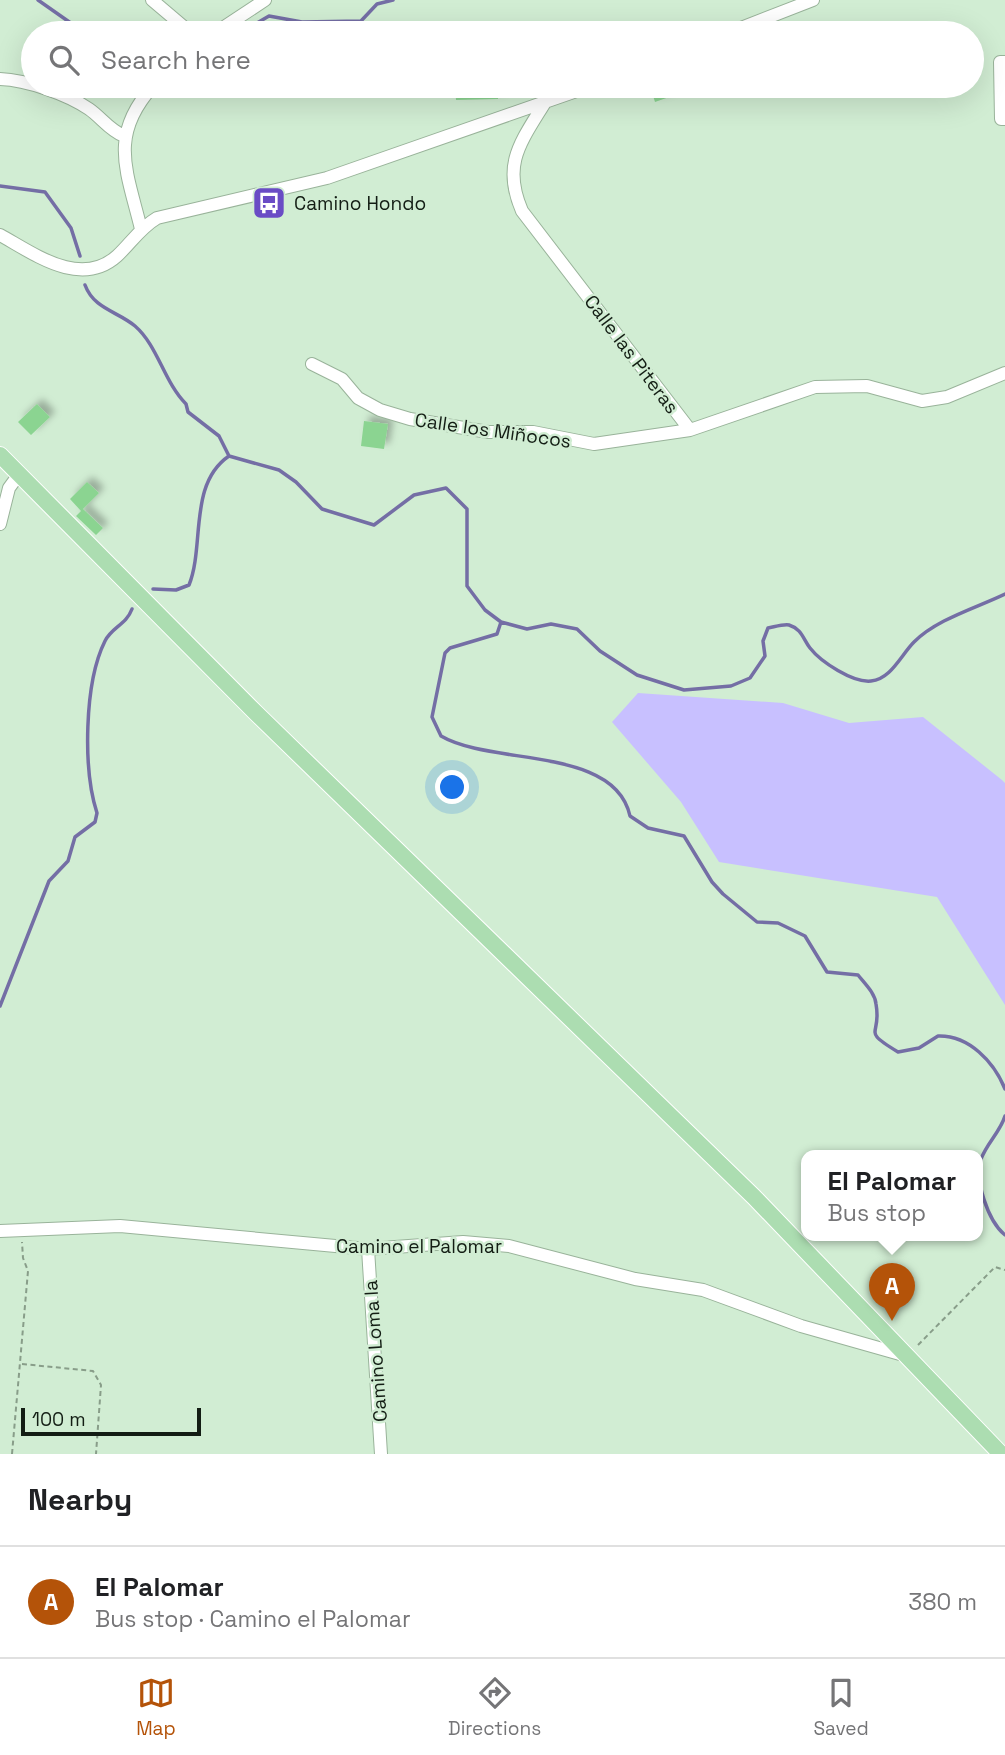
<!DOCTYPE html>
<meta charset="utf-8">
<style>
body{margin:0;font-family:"Space Grotesk",sans-serif;background:#f6f6f6;color:#202124}
.scale{position:absolute;left:21px;bottom:18px;width:180px;box-sizing:border-box;padding-left:7px;border:4px solid #131d14;border-top:0;font-size:19px;line-height:24px;white-space:nowrap;color:#131d14;-webkit-text-stroke:5px #d1edd3;paint-order:stroke}
.you{position:absolute;left:453px;top:788px;width:24px;height:24px;margin:-18px;border:5px solid #fff;border-radius:50%;background:#1a73e8;box-shadow:0 0 0 10px #1a73e833}
.badge{display:grid;place-items:center;width:46px;height:46px;border-radius:50%;background:#b45309;color:#fff;font-size:23px;font-weight:700}
.pin{position:absolute;translate:-50% -58px;filter:drop-shadow(0 2px 4px #0008)}
.pin::after{content:'';position:absolute;top:37px;width:24px;height:21px;background:inherit;clip-path:polygon(0 0,100% 0,50% 100%)}
.popup{position:absolute;left:801px;top:1150px;width:182px;height:91px;box-sizing:border-box;display:grid;place-content:center;border-radius:14px;background:#fff;filter:drop-shadow(0 2px 5px #0005);font-size:23px;white-space:nowrap;color:#757577}
.popup b{font-size:26px;color:#202124}
.popup::after{content:'';position:absolute;left:50%;top:100%;margin-left:-14px;border:14px solid transparent;border-top-color:#fff}
.list{margin:0;padding:0;list-style:none}
h2{display:flex;justify-content:space-between;align-items:center;height:91px;margin:0;padding:0 28px;font-size:30px}
h2 small{font-size:23px;font-weight:400;color:#757577}
.list li{display:grid;grid-template-columns:46px 1fr auto;gap:21px;align-items:center;box-sizing:border-box;height:112px;padding:0 28px;border-top:2px solid #e0e0e0}
.list b{display:block;font-size:26px;white-space:nowrap}
.list p{margin:0;font-size:23px;white-space:nowrap;color:#757577}
.list em{font-size:23px;font-style:normal;color:#757577}
.icon{flex:none;width:38px;height:38px;fill:none;stroke:currentColor;stroke-width:2;stroke-linecap:round;stroke-linejoin:round}
.map{position:relative;flex:none;width:1005px;height:1454px;overflow:hidden}
.search{position:absolute;background:#fff;box-shadow:0 7px 28px #0002;left:21px;right:21px;top:21px;height:77px;display:flex;align-items:center;gap:18px;box-sizing:border-box;padding:0 24px;border-radius:38px;color:#757577;font-size:26px}
.sheet{height:203px;background:#fff}
nav{display:flex;justify-content:space-around;align-items:center;box-sizing:border-box;height:98px;border-top:2px solid #e0e0e0;background:#fff;font-size:19px;color:#757577}
nav a{display:grid;justify-items:center;gap:4px}
nav .on{color:#b45309}
.map>svg:first-child{display:block}
.green{fill:#c8c0ff}
.lines{fill:none;stroke-linecap:round;stroke-linejoin:round}
.stream{stroke:#746ea5;stroke-width:3.5}
.building{fill:#8bd491;filter:url(#shadow)}
.minor-casing{stroke:#99b39a;stroke-width:14}
.major-casing{stroke:#fff;stroke-width:18}
.path{stroke:#889d89;stroke-width:2;stroke-dasharray:5 3.5;stroke-linecap:butt}
.minor{stroke:#fff;stroke-width:12}
.major{stroke:#acddb1;stroke-width:16}
.labels{text-anchor:middle;stroke-width:5;stroke-linejoin:round;paint-order:stroke}
.poi-label{font-size:19px;fill:#131d14;stroke:#d1edd3;text-anchor:start}
.street-label{font-size:19px;fill:#131d14;stroke:#d1edd3}
</style>
<div class="map">
<svg width="1005" height="1454" viewBox="0 0 1005 1454">
<defs>
<filter id="shadow"><feDropShadow dx="5.5" dy="-5.5" stdDeviation="3.5" flood-color="#0004"/></filter>
</defs>
<rect width="100%" height="100%" fill="#d1edd3"/>
<path class="green" d="M638,693L783,703L849,723L923,717L1002,780L1005,783V1005L937,897L719,862L681,802L612,722Z"/>
<g class="lines">
<path class="stream" d="M38,0L85,33
M240,33L269,16L302,22L361,21L377,4L393,0
M0,186L45,192L71,228L80,256
M85,285C94,309 117,311 135,326C158,346 164,382 186,404L188,412L219,436L229,456L279,470L296,482L322,509L374,525L414,495L446,488L467,509V586L485,610L501,622L527,629L551,624L577,629L600,651L637,675L684,690L731,686L750,678L765,656L763,641L768,628C774,627 783,624 789,625C802,629 803,639 810,648C821,662 853,683 871,681C891,679 901,655 914,642C937,619 976,608 1005,594
M153,589L176,590L189,585C205,545 188,484 229,456
M501,622L497,634L450,648L445,653L432,717L441,736C492,766 615,746 630,816L648,828L684,836L712,882L723,894L757,922L778,923L805,936L827,972L858,975C865,984 875,993 876,1004C882,1037 860,1029 898,1052L919,1048L938,1036C969,1035 994,1062 1005,1089
M0,1006L49,881L68,861L75,837L95,822L97,813C83,770 84,683 105,641C112,627 126,625 132,609
M1005,1116C1000,1132 987,1143 981,1159C974,1180 988,1221 1005,1235"/>
</g>
<path class="building" d="M455,86H498V99L456,100Z
M650,86H673L675,95L655,102Z
M37,404L50,417L31,435L18,422Z
M364,421L388,424L384,449L361,446Z
M87,482L99,493L83,509L103,528L96,535L76,516L81,511L70,499Z"/>
<g class="lines">
<defs>
<path id="minor" d="M152,0L191,33
M215,33L265,0
M728,33L813,0
M1005,62H1000L1001,119H1005
M0,79C27,80 67,94 89,109C102,118 109,130 124,136
M544,104C520,143 502,165 522,211L690,430L815,387L867,386L922,401L947,397L1005,373
M141,229C127,171 108,136 153,86
M0,235C33,253 80,289 117,256C131,243 140,228 157,218L327,178L591,86
M312,364L342,379L358,398L380,410L410,419L488,432H533L594,444L690,430
M0,524L9,488L20,473
M0,1231L120,1226L368,1249L463,1242L509,1246L635,1279L703,1290L801,1326L907,1356
M368,1249L381,1454"/>
<path id="major" d="M0,455L256,713L754,1197L1001,1454"/>
</defs>
<use href="#minor" class="minor-casing"/>
<use href="#major" class="major-casing"/>
<path class="path" d="M918,1345L995,1267L1005,1270
M22,1364L93,1371L101,1385L96,1454
M12,1454L28,1271L23,1258L22,1242"/>
<use href="#minor" class="minor"/>
<use href="#major" class="major"/>
</g>
<defs>
<symbol id="bus-square" viewBox="-11 -11 22 22"><rect x="-9" y="-9" width="18" height="18" rx="4" fill="#6a4cc5" stroke="#d1edd3"/><path d="M-5-6H5V4H4V6H2V4H-2V6H-4V4H-5ZM-3.5-4V0h7V-4ZM-3.5 1.2v1.5H-2V1.2ZM2 1.2v1.5H3.5V1.2Z" fill="#fff"/></symbol>
</defs>
<g fill-rule="evenodd">
<use href="#bus-square" x="250" y="184" width="38" height="38"/>
</g>
<g class="labels">
<g class="poi-label">
<text x="294" y="210">Camino Hondo</text>
</g>
<g class="street-label">
<text transform="translate(632 354) rotate(53)" y="7">Calle las Piteras</text>
<text transform="translate(493 430) rotate(8)" y="7">Calle los Miñocos</text>
<text x="419" y="1253">Camino el Palomar</text>
<text transform="translate(375 1351) rotate(-94)" y="7">Camino Loma la</text>
</g>
</g>
</svg>
<div class="scale">100 m</div>
<div class="you"></div>
<div class="pin badge" style="left:892px;top:1321px">A</div>
<div class="popup"><b>El Palomar</b>Bus stop</div>
<div class="search"><svg class="icon" aria-label="search" viewBox="0 0 24 24"><circle cx="10" cy="10" r="6"/><path d="M15 15l6 6"/></svg>Search here</div>
</div>
<section class="sheet">
<h2>Nearby<small></small></h2>
<ul class="list">
<li><span class="badge">A</span><div><b>El Palomar</b><p>Bus stop · Camino el Palomar</p></div><em>380 m</em></li>
</ul>
</section>
<nav>
<a class="on"><svg class="icon" aria-label="map" viewBox="0 0 24 24"><path d="M3 6l6-2 6 2 6-2v14l-6 2-6-2-6 2zM9 4v14M15 6v14"/></svg>Map</a>
<a><svg class="icon" aria-label="directions" viewBox="0 0 24 24"><path d="M12 3l9 9-9 9-9-9zM9 14v-3h6M13 9l2 2-2 2"/></svg>Directions</a>
<a><svg class="icon" aria-label="saved" viewBox="0 0 24 24"><path d="M7 4h10v16l-5-4-5 4z"/></svg>Saved</a>
</nav>
